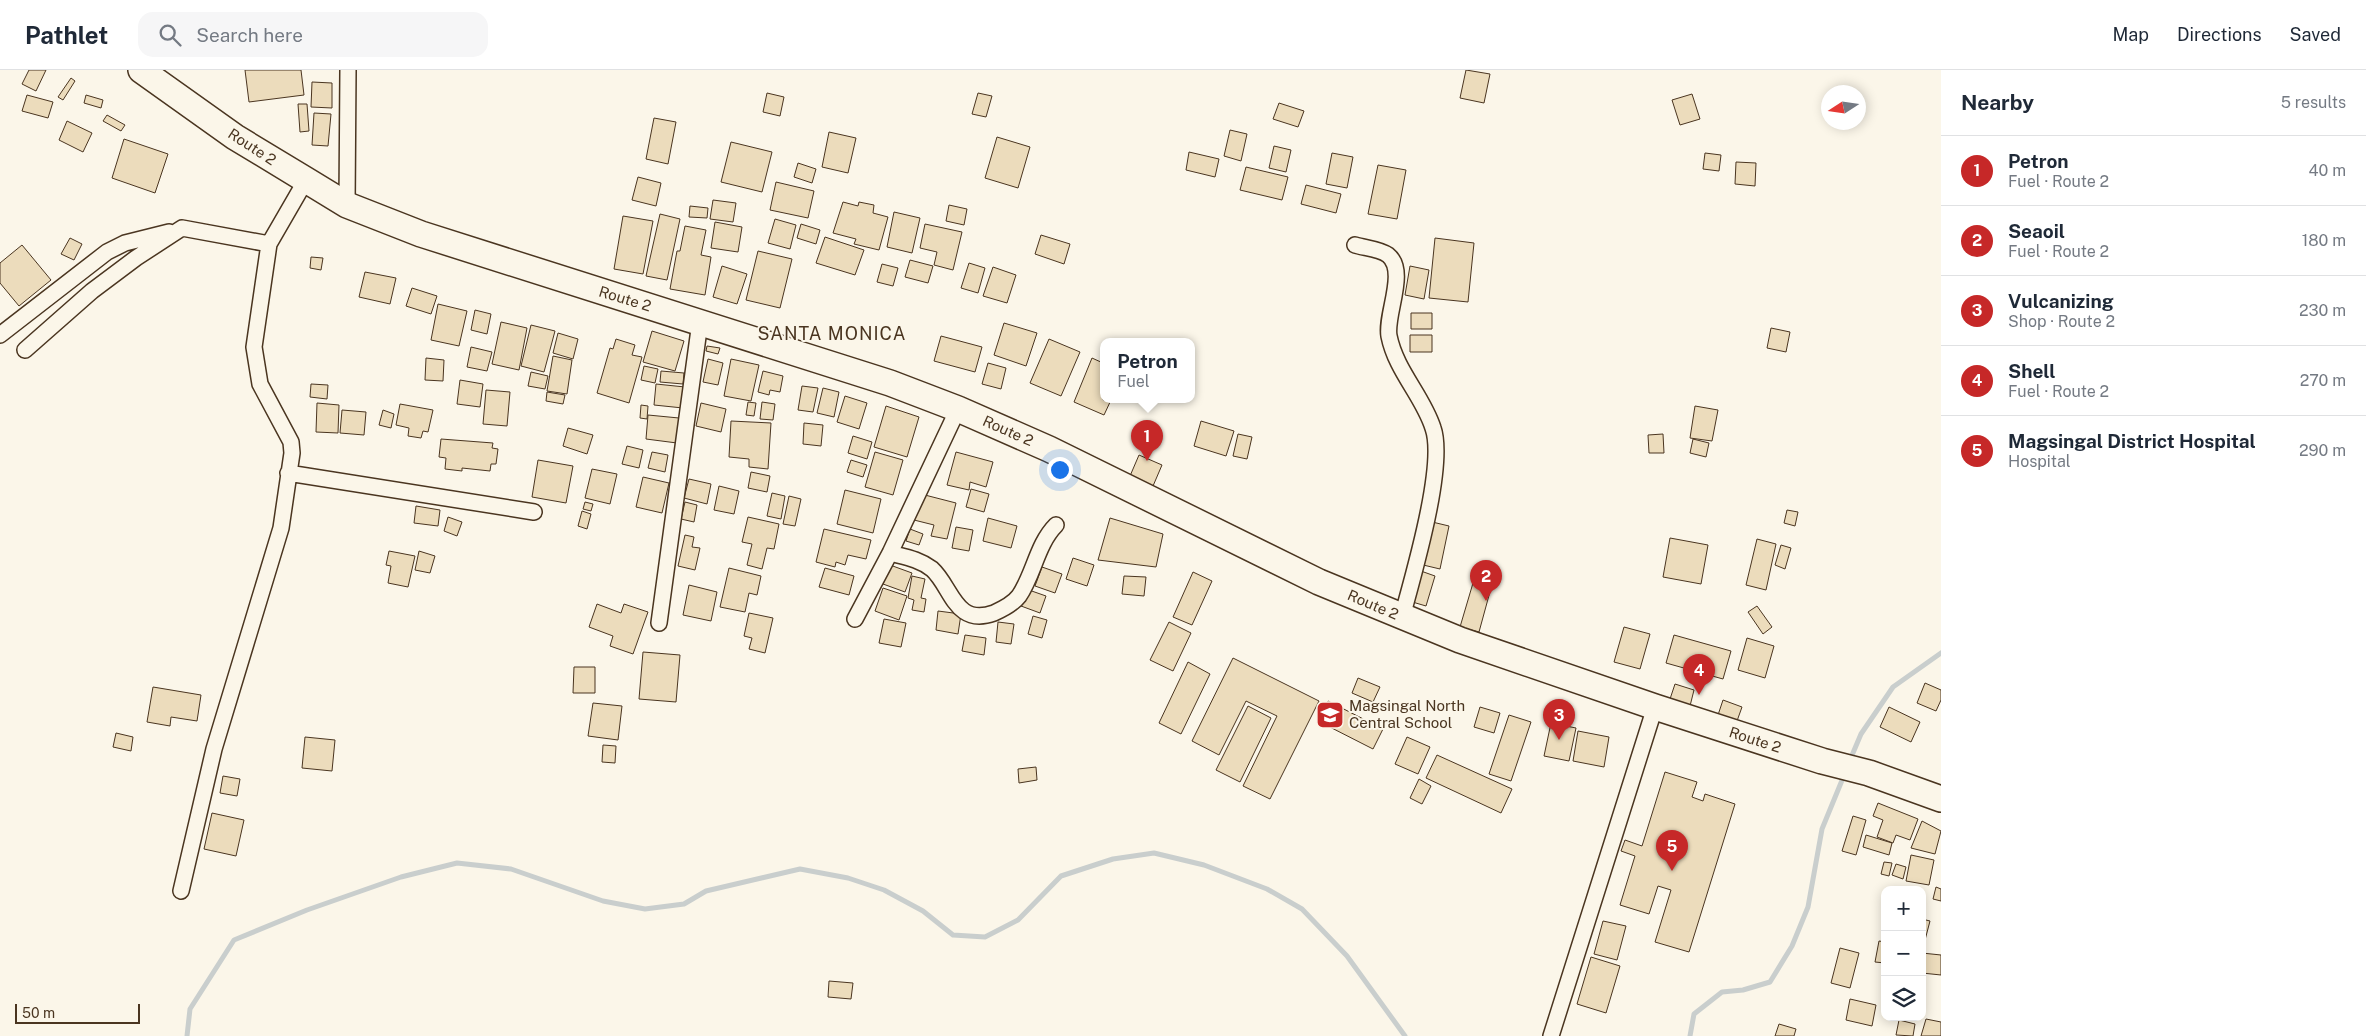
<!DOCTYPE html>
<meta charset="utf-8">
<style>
body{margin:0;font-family:"Public Sans",sans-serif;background:#f6f6f7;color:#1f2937}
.controls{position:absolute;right:15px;bottom:15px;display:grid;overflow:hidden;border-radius:10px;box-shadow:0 2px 12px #0003}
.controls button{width:45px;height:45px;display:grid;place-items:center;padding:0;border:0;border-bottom:1px solid #e0e1e3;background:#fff;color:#1f2937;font:25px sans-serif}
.compass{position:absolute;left:1821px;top:15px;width:45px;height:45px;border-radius:50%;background:#fff;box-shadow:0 2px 12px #0003;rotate:258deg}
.scale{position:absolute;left:15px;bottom:12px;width:125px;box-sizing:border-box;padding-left:5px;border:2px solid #4a3520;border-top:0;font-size:14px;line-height:18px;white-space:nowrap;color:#4a3520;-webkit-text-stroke:4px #fbf6e9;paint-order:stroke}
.you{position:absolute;left:1059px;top:399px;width:18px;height:18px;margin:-12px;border:4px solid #fff;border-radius:50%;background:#1a73e8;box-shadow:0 0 0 8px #1a73e833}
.badge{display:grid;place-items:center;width:32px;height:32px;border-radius:50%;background:#c62828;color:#fff;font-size:16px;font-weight:700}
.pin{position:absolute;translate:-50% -41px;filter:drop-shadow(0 1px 2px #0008)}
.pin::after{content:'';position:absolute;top:26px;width:18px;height:15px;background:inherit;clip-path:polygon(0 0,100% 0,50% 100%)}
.popup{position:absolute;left:1100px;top:268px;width:95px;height:65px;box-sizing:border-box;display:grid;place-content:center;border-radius:10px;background:#fff;filter:drop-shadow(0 1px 4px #0005);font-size:16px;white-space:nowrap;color:#747a83}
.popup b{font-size:19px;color:#1f2937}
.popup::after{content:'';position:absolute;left:50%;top:100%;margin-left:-10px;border:10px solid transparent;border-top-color:#fff}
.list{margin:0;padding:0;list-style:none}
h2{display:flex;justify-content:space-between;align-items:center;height:65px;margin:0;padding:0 20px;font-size:21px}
h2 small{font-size:16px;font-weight:400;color:#747a83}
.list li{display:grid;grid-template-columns:32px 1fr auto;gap:15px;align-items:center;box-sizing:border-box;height:70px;padding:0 20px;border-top:1px solid #e0e1e3}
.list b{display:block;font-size:19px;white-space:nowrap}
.list p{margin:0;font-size:16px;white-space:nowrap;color:#747a83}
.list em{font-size:16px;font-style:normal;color:#747a83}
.icon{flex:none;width:28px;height:28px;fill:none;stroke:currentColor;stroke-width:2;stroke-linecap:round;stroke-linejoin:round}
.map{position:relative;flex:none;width:1941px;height:966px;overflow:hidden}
header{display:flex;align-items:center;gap:30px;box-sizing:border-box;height:70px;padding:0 25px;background:#fff;border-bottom:1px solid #e0e1e3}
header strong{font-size:24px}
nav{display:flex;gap:28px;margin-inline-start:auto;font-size:18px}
.search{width:350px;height:45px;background:#f6f6f7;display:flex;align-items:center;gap:12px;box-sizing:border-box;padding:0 18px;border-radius:15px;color:#747a83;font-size:19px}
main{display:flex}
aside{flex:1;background:#fff}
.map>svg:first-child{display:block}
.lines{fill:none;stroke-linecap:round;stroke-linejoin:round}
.stream{stroke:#c9cecd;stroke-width:5}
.building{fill:#ecdcbc;stroke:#4a3520}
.minor-casing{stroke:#4a3520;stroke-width:18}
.trunk-casing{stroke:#4a3520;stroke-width:28}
.minor{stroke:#fbf6e9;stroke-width:15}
.trunk{stroke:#fbf6e9;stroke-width:25}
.labels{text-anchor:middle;stroke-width:4;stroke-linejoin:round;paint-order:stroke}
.street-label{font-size:15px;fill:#4a3520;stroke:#fbf6e9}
.poi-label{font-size:15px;fill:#4a3520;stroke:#fbf6e9;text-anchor:start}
.quarter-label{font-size:18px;letter-spacing:1px;fill:#4a3520;stroke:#fbf6e9}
</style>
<header>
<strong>Pathlet</strong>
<div class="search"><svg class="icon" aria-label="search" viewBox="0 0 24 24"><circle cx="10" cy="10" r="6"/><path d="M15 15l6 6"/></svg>Search here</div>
<nav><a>Map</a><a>Directions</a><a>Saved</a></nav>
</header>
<main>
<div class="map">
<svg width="1941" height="966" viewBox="0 0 1941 966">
<rect width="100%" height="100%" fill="#fbf6e9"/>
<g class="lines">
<path class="stream" d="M1850,690L1861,664L1893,617L1941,583
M187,966L190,939L234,870L307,840L401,807L457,793L511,799L603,831L645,839L684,834L706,821L800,799L848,808L884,820L923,841L953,865L985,867L1018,850L1061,806L1113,789L1154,783L1204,795L1267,819L1302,839L1347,886L1405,966
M1690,966L1694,944L1722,922L1743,920L1770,912L1792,876L1808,837L1822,759L1845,703"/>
</g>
<path class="building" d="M29,0H46L36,21L22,14Z
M245,0H301L304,25L249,32Z
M1466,0L1490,4L1484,33L1460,28Z
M71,8L75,11L63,30L58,27Z
M312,12L332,13V38L311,37Z
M767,23L784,27L780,46L763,42Z
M978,23L992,26L986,47L972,44Z
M1692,24L1700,49L1680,55L1672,30Z
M27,25L53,32L48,48L22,41Z
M86,25L103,30L101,38L84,33Z
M1279,33L1304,41L1298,57L1273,49Z
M298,34H307L309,61L300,62Z
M314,43L331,44L328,76L312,75Z
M107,45L125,55L121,61L103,51Z
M654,48L676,52L668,94L646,89Z
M67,51L92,63L83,82L59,70Z
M1230,60L1247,64L1241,91L1224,86Z
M829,62L856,68L848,103L822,97Z
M997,67L1030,77L1018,118L985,108Z
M124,69L168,84L155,123L112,108Z
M731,72L772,82L762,122L721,112Z
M1274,76L1291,80L1286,102L1269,98Z
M1189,82L1219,89L1215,107L1186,100Z
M1332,83L1353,87L1347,118L1326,114Z
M1705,83L1721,85L1719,101L1703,99Z
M1736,92L1756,93L1755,116L1735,114Z
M798,93L816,99L812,113L794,107Z
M1378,95L1406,100L1397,149L1368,144Z
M1246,97L1288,107L1282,130L1240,120Z
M638,107L661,113L656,136L632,130Z
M776,112L814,121L808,148L770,140Z
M1306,115L1341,124L1336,143L1301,134Z
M713,130L736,133L733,152L710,149Z
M843,132L858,136L859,132L874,135L873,143L888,147L879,180L854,174L856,169L833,163Z
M949,135L967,139L964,155L946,151Z
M690,136L708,138L707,148L689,147Z
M894,142L920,148L912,183L887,177Z
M660,144L680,149L667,210L646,206Z
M623,146L653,151L643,204L614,199Z
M775,149L796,155L790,179L768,173Z
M715,152L742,157L738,182L711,178Z
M801,154L820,160L816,174L797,168Z
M925,154L962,162L953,200L934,195L937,182L920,178Z
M685,156L706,160L701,185L711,187L705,225L670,219L677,181H680Z
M1041,165L1070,174L1064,194L1035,184Z
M825,167L864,180L855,205L816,193Z
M70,168L82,174L74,190L61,184Z
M1435,168L1474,173L1468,232L1429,228Z
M22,175L51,210L19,236L0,213V193Z
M758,181L792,189L780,238L746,230Z
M311,187L323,188L321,200L310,198Z
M910,190L933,196L928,213L905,207Z
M969,193L985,198L978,223L961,218Z
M882,194L898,198L893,216L877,212Z
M722,196L747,204L737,234L713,227Z
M1410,196L1429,200L1424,229L1405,225Z
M993,197L1016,205L1007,233L983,226Z
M365,202L396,208L390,234L359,227Z
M412,218L437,226L431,244L406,236Z
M438,234L467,241L459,276L431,270Z
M475,240L491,244L487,264L471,260Z
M1411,243H1432V259H1411Z
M501,252L527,258L519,300L492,294Z
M1004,253L1037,263L1026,296L994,285Z
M531,255L555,261L544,302L521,296Z
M1771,258L1790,262L1786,282L1767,278Z
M652,261L684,271L675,301L643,292Z
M558,263L578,269L573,289L553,283Z
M1410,265H1432V282H1410Z
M941,266L982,277L975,302L934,291Z
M616,269L635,275L632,285L642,287L629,333L597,323L610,278L613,279Z
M1049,269L1080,282L1061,326L1030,313Z
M707,276L720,278L718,284L706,281Z
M471,277L492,282L487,301L467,297Z
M553,286L572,290L567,324L547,321Z
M426,288L444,290L443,311L425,310Z
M1092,288L1103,293V330H1111L1104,345L1074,332Z
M708,289L723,293L718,315L703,312Z
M731,289L759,295L751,331L724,326Z
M988,293L1006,298L1001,319L982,314Z
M644,296L658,299L655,313L641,310Z
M661,301L684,303L683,314L660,312Z
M763,301L783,306L780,322L770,320L769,325L758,322Z
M531,302L548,306L545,319L528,316Z
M460,310L483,314L480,337L457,334Z
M311,314L328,315L327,329L310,327Z
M656,314L685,317L683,338L654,335Z
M802,316L818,318L813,342L798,340Z
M823,318L839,322L834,347L817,343Z
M486,320L510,322L507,356L483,354Z
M547,322L565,325L563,334L546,331Z
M845,326L867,333L859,359L837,352Z
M748,332L756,333L754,346L746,345Z
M762,332L775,334L773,350L760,349Z
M317,333L339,335L338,363L316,362Z
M701,333L726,339L721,362L696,356Z
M400,334L433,340L428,362L423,361L421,368L408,366L409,358L396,355Z
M641,335L648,336L647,349L640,348Z
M886,336L919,347L907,387L874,377Z
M1695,336L1718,340L1712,371L1690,368Z
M342,340L366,342L364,365L340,363Z
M383,340L394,344L391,358L379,355Z
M648,345L679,348L677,373L646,369Z
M731,351L771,353L768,399L749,397V389L729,387Z
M1201,351L1234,361L1226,386L1194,376Z
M804,353L823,355L821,376L803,374Z
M568,358L593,365L587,384L563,376Z
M1238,364L1252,367L1247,389L1233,386Z
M1663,364L1664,383H1649L1648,365Z
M853,366L872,372L867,389L848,383Z
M441,369L493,373L492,378L498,379L496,394H491L490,401L462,398V401L445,399L446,388L439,387Z
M1693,369L1709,373L1706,387L1690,383Z
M627,376L643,380L639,398L622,394Z
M652,382L668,385L665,402L648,398Z
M875,382L903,390L893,425L865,417Z
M956,382L993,392L986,417L970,412L969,420L947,415Z
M1139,385L1162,395L1153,416L1130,406Z
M538,390L573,396L566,433L532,427Z
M851,390L867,395L863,407L847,402Z
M592,399L617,404L610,434L585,428Z
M751,402L770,406L767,422L748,418Z
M643,407L669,413L662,443L636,437Z
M689,409L711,414L707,434L684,428Z
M719,416L739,421L734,444L714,440Z
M971,419L989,424L984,442L966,437Z
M845,420L881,429L873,463L837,454Z
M772,423L785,426L781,449L767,446Z
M921,424L956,433L947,469L931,466L934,455L914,450Z
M789,426L801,429L795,456L783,454Z
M585,432L593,434L591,441L583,439Z
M685,432L697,435L694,452L681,449Z
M416,436L440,440L438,456L414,453Z
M1787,440L1798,442L1795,456L1784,453Z
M582,441L591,444L587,459L578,456Z
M448,447L462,452L457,466L444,461Z
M748,447L779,454L774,479L767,478L762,499L747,495L752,474L742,472Z
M988,448L1017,456L1011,478L983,471Z
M1110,448L1163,464L1156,497L1098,490Z
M1428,451L1449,456L1440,499L1419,494Z
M956,457L973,460L969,481L952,478Z
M824,459L871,470L866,489L848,485L845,495L836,492L835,497L816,492Z
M910,459L923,464L919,475L906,471Z
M685,465L694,467L692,477L700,478L695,500L678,496Z
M1670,468L1708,475L1701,514L1663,507Z
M1757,469L1776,474L1766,520L1746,515Z
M1781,475L1791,478L1785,499L1775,495Z
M389,481L415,486L408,517L388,513L391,496L386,495Z
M419,481L435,486L430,503L415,500Z
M1073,488L1094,495L1087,516L1066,509Z
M890,495L912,503L905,522L883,514Z
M1042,497L1062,504L1055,523L1035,516Z
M729,498L761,506L757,525L749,523L745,542L720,537Z
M825,498L854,506L849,525L819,517Z
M1418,500L1435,506L1426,536L1409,531Z
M1193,502L1212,511L1192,555L1173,547Z
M912,506L925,509L921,528L926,529L924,542L912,540L914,530L908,528Z
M1124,506L1146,507L1144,526L1122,524Z
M1473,513L1491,518L1479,562L1460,557Z
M689,515L717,522L711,551L683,545Z
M883,518L907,526L899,550L875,541Z
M1026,519L1046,526L1040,543L1021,536Z
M597,534L621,543L624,534L648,542L633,584L610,576L613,566L589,557Z
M1757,536L1772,557L1763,564L1748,542Z
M938,541L961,544L958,564L936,560Z
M749,543L773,548L765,583L749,579L752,568L744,566Z
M1033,546L1047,550L1042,568L1028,564Z
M884,549L906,553L901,577L879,573Z
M998,552L1014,554L1011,574L996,572Z
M1169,552L1191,563L1173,601L1150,590Z
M1624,557L1650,564L1640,599L1614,592Z
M965,565L986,568L984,585L962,581Z
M1674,565L1731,581L1723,609L1666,593Z
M1747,568L1774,576L1765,608L1738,600Z
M643,582L680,585L676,632L639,629Z
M1233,588L1319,631L1270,729L1243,716L1277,646L1246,631L1219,685L1192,671Z
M1188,592L1210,604L1181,664L1159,653Z
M574,597H595V623H573Z
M1358,608L1380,617L1373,632L1352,623Z
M1925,613L1941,620V630L1936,641L1917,633Z
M1675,614L1694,620L1690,636L1670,629Z
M153,617L201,625L197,651L171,647L170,656L147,652Z
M1723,630L1742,637L1737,651L1718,645Z
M1328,631L1383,659L1373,679L1318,651Z
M593,633L622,636L618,670L588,666Z
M1248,636L1271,648L1240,712L1216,700Z
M1480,637L1500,643L1494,663L1474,657Z
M1889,637L1920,652L1911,672L1880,657Z
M1509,645L1531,652L1511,711L1489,704Z
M1551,653L1576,658L1569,691L1544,686Z
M1578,661L1609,667L1604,697L1573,691Z
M116,663L133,667L131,681L113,677Z
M305,667L335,670L332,701L302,698Z
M1407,667L1430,677L1418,704L1395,694Z
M603,675L616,676L615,693L602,692Z
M1437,685L1512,719L1501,743L1426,708Z
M1036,697L1037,710L1019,713L1018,699Z
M1665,702L1697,712L1692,727L1703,731L1705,724L1735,734L1689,882L1655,872L1671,820L1658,816L1649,844L1620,835L1635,786L1621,781L1625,770L1642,776Z
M223,706L240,709L237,726L220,723Z
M1419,709L1431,716L1422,734L1410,728Z
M1878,733L1918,749L1910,770L1896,765L1893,773L1877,767L1883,750L1873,746Z
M212,743L244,750L236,786L204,779Z
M1853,746L1866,750L1856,785L1842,781Z
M1922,751L1941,761L1935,784L1911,778Z
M1866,765L1892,773L1889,785L1863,777Z
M1911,785L1934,790L1929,815L1906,811Z
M1884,792L1892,793L1889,806L1881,804Z
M1896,794L1906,797L1903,809L1892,805Z
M1936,817L1941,819V831L1933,829Z
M1922,849L1930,851L1925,870L1922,869Z
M1603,851L1626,856L1617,890L1594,884Z
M1879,871L1885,872V893L1875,892Z
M1840,878L1859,883L1850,918L1831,913Z
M1922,883L1941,885V905L1922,903Z
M1591,887L1620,896L1606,943L1577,934Z
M829,911L853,913L851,929L828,927Z
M1850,929L1876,935L1872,956L1846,950Z
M1926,949L1941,952V966H1921Z
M1899,950L1915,954L1913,966L1896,965Z
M1779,954L1796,959L1794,966H1775Z"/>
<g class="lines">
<defs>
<path id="minor" d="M347,135L348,0
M1355,175C1365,178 1380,179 1388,185C1408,201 1385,245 1389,266C1396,301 1423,326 1433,358C1446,395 1413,506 1402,547
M0,265L107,182L125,173L169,162
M25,280L92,221L136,188L182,158L269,174
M288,403L534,442
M890,483C905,487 919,489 932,499C952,517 955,557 994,543C1003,539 1013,534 1019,526C1034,504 1037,474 1056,455
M855,549L890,483L958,339
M659,553L700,252
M181,821L214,679L281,458L292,383L291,372L260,314L254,277L269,174L306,110
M1551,966L1655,637"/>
<path id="trunk" d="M141,0L235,67L306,110L347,135L421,164L890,313L958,339L1049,379L1319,512L1460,570L1655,637L1822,691L1869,703L1941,729"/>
</defs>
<use href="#minor" class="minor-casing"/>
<use href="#trunk" class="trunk-casing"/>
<use href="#minor" class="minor"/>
<use href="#trunk" class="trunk"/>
</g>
<defs>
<symbol id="school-square" viewBox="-11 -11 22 22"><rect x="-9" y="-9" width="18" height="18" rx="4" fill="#c62828" stroke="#fbf6e9"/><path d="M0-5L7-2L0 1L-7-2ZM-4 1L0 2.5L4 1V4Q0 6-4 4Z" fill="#fff"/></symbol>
</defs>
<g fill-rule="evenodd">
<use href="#school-square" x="1314" y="629" width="32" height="32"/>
</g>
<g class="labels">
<g class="street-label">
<text transform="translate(252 77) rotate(33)" y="5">Route 2</text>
<text transform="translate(625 229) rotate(17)" y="5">Route 2</text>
<text transform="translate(1008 361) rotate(24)" y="5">Route 2</text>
<text transform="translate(1373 535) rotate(23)" y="5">Route 2</text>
<text transform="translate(1755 670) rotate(18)" y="5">Route 2</text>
</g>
<g class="poi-label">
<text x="1349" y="641">Magsingal North<tspan x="1349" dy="17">Central School</tspan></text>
</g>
<g class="quarter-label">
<text x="832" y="270">SANTA MONICA</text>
</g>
</g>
</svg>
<div class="controls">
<button>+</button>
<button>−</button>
<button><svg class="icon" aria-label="layers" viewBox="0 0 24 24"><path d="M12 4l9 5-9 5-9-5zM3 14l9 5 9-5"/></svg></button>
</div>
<svg class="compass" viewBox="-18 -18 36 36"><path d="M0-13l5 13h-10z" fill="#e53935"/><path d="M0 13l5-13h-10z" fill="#747a83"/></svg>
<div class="scale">50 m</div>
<div class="you"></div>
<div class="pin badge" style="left:1147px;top:391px">1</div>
<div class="popup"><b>Petron</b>Fuel</div>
<div class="pin badge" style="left:1486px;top:531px">2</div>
<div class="pin badge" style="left:1559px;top:670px">3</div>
<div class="pin badge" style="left:1699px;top:625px">4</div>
<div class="pin badge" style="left:1672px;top:801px">5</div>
</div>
<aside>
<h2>Nearby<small>5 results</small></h2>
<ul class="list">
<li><span class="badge">1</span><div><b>Petron</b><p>Fuel · Route 2</p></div><em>40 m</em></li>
<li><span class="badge">2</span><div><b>Seaoil</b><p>Fuel · Route 2</p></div><em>180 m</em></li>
<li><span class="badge">3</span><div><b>Vulcanizing</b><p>Shop · Route 2</p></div><em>230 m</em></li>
<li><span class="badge">4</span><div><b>Shell</b><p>Fuel · Route 2</p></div><em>270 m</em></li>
<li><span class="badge">5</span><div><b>Magsingal District Hospital</b><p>Hospital</p></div><em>290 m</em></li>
</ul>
</aside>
</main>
